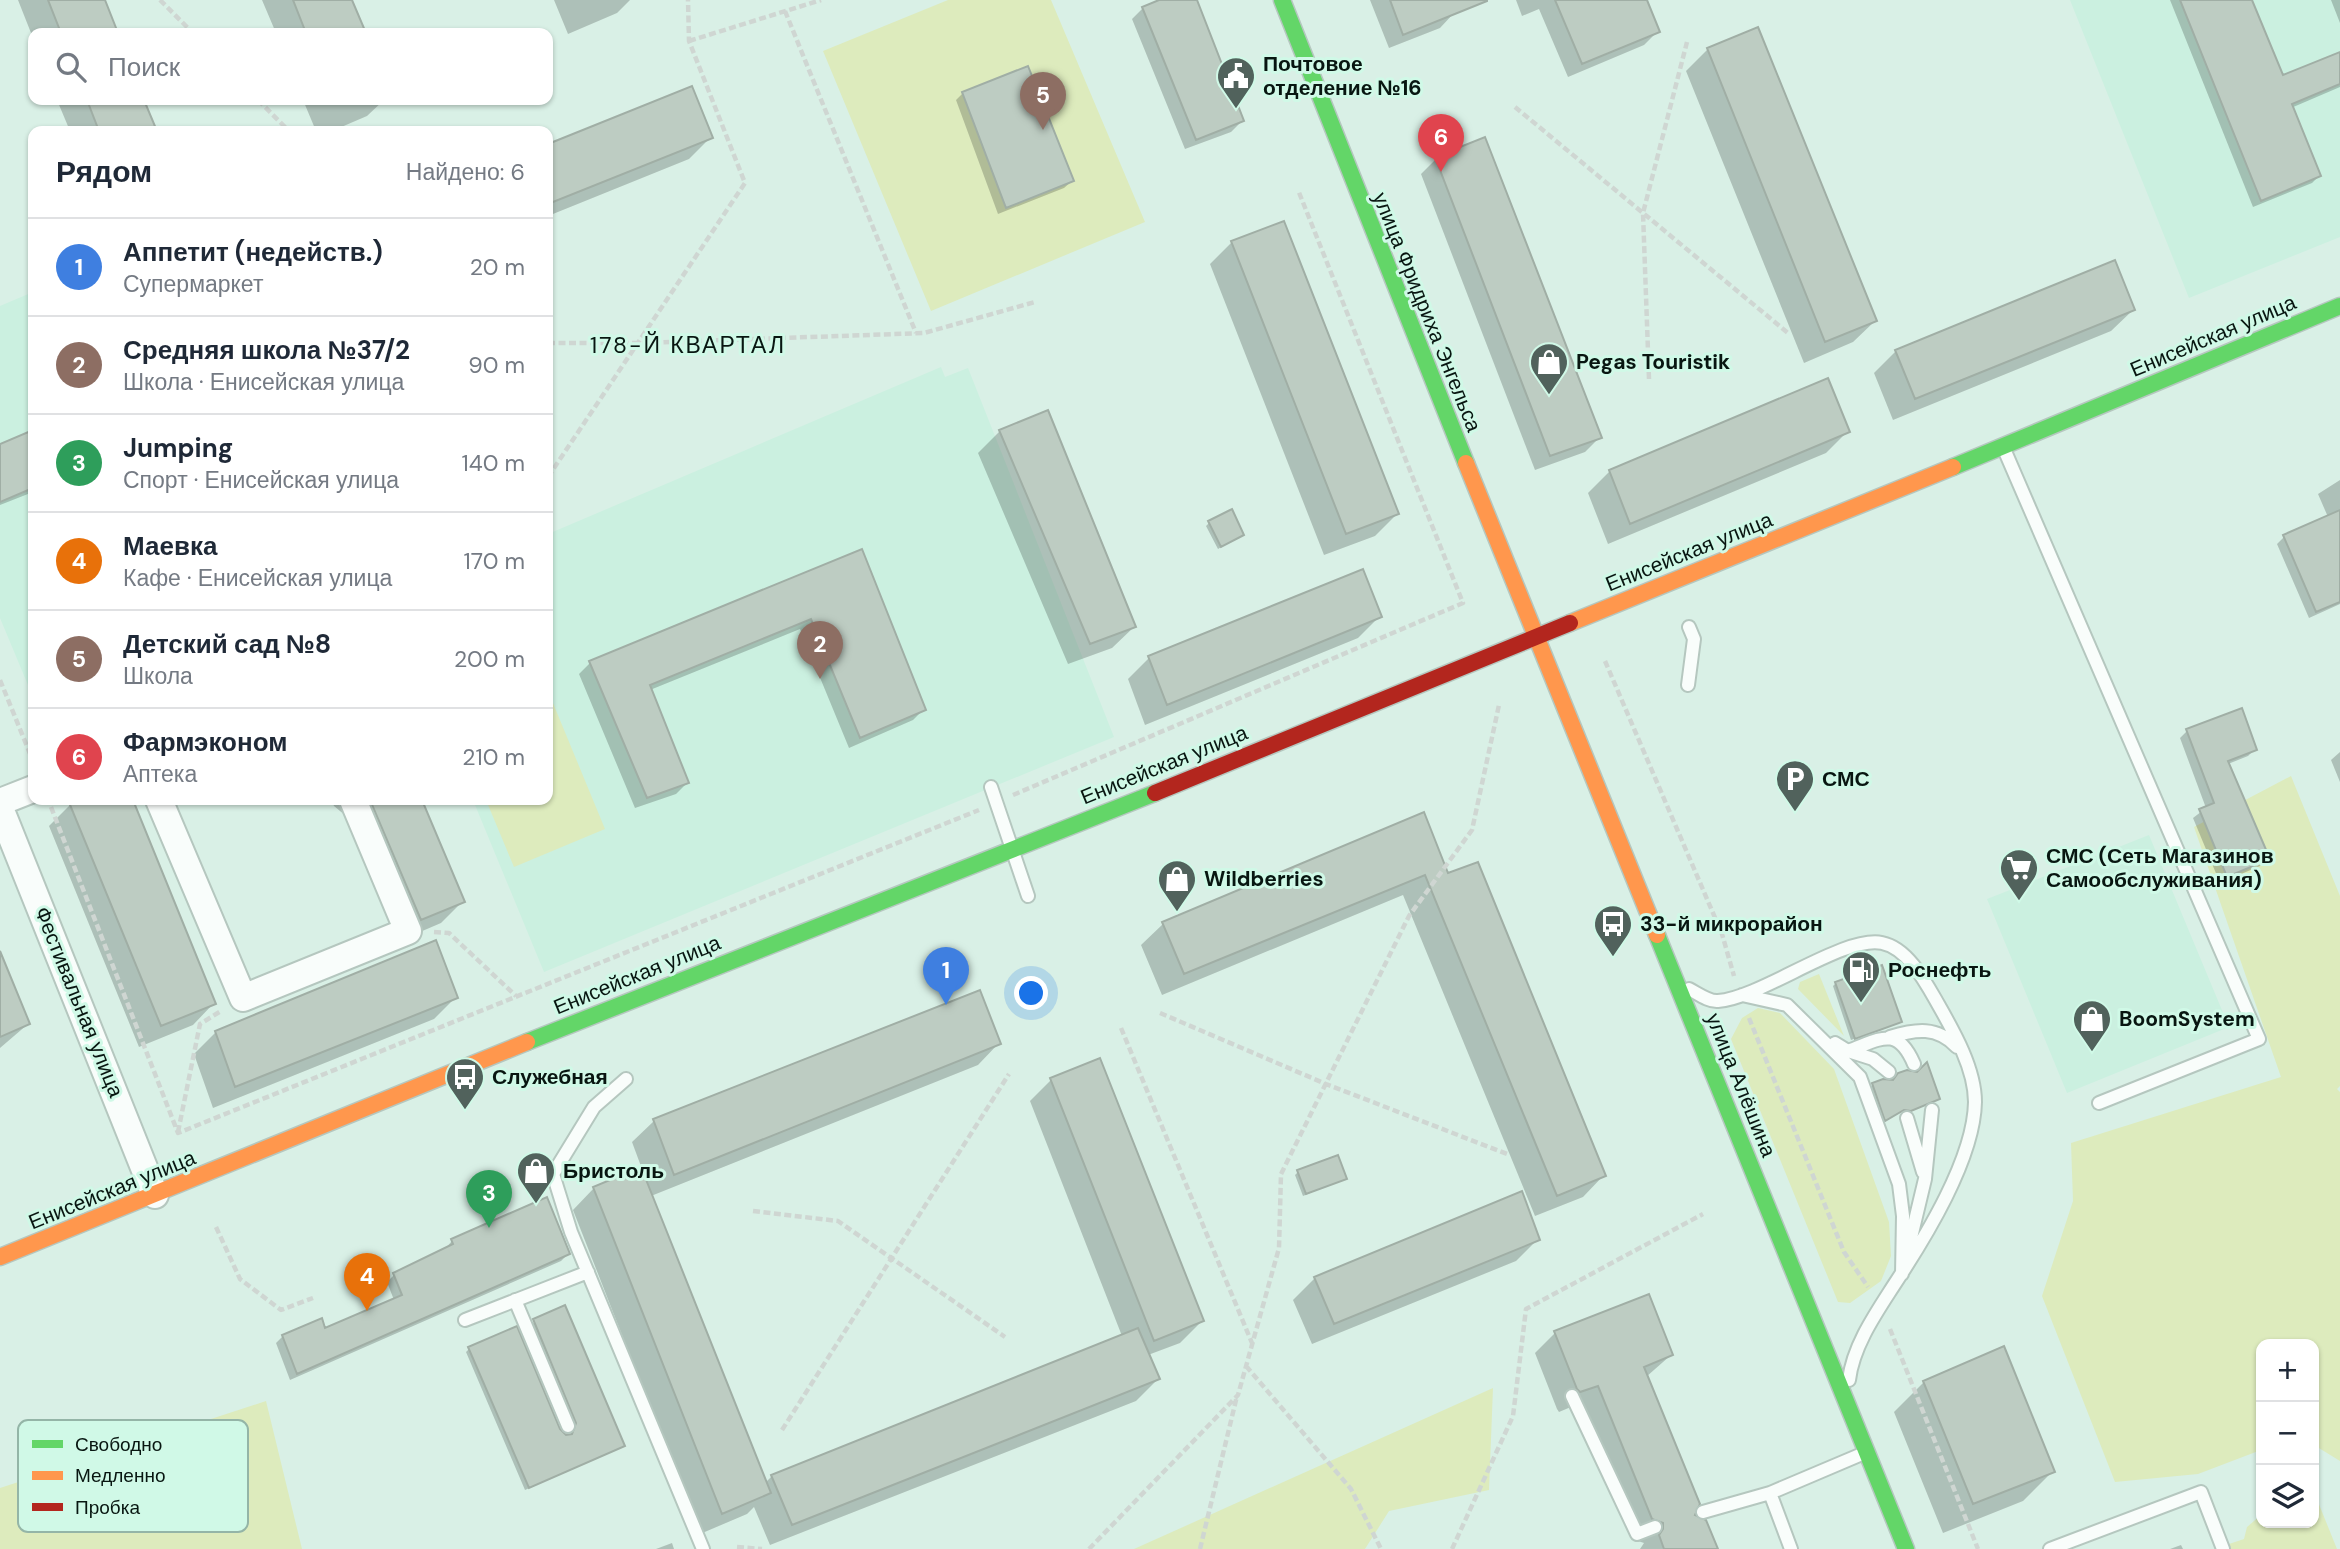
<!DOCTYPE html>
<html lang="ru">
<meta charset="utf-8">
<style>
body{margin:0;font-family:"DM Sans",sans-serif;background:#f6f6f7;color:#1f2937}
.controls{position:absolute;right:21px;bottom:21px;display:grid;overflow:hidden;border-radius:14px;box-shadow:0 2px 5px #0004}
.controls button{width:63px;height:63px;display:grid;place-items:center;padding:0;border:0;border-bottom:2px solid #e0e1e3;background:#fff;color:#1f2937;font:35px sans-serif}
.you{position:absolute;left:1032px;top:994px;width:24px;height:24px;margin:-18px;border:5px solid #fff;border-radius:50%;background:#1a73e8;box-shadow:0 0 0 10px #1a73e833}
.badge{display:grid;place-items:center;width:46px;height:46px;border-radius:50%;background:#0b8043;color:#fff;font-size:23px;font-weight:700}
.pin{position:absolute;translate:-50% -58px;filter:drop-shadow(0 2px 4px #0008)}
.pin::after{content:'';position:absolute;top:37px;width:24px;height:21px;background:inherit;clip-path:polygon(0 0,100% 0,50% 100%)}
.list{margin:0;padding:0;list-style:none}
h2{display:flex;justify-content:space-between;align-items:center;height:91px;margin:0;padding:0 28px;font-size:30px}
h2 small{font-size:23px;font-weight:400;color:#747a83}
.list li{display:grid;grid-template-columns:46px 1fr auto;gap:21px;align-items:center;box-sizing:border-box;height:98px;padding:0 28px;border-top:2px solid #e0e1e3}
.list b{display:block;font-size:26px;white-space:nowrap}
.list p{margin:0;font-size:23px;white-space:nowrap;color:#747a83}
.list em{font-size:23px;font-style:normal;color:#747a83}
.icon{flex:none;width:38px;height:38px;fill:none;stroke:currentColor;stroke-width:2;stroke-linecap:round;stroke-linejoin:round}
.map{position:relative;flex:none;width:2340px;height:1549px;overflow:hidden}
.search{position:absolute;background:#fff;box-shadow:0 2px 5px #0004;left:28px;top:28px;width:525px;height:77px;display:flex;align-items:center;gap:18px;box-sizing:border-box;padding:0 24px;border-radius:14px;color:#747a83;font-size:26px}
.panel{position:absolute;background:#fff;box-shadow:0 2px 5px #0004;left:28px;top:126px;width:525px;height:679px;border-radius:14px}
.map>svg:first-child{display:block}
.built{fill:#cbf0e0}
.green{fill:#ddebbd}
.shadow{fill:#0003}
.building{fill:#bdccc2;stroke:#a0aea5;stroke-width:2}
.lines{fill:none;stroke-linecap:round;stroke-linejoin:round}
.lane-casing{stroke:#b5c7bf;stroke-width:16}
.street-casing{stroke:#b5c7bf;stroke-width:30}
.fast-casing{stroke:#b5c7bf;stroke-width:19}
.slow-casing{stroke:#b5c7bf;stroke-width:19}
.jam-casing{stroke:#b5c7bf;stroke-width:19}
.path{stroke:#cfd6d2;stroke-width:4.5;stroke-dasharray:7 3.5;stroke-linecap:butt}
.lane{stroke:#f9fdfb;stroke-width:12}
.street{stroke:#f9fdfb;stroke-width:26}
.fast{stroke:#63d668;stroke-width:16}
.slow{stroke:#ff974d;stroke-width:16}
.jam{stroke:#b3261e;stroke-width:16}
.labels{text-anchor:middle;stroke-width:6;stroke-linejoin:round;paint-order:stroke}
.poi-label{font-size:21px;font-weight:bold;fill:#081611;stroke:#d0f9e7;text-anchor:start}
.street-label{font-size:21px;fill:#081611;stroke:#d0f9e7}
.neighbourhood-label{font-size:23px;letter-spacing:2px;fill:#081611;stroke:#d0f9e7}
.key{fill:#d0f9e7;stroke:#94b5a7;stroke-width:2}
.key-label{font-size:19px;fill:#081611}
</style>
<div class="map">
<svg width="2340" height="1549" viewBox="0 0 2340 1549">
<rect width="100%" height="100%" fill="#d9f0e6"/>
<path class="built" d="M2070,0H2340V237L2189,298Z
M33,292V697L0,618V306Z
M941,367L945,377L968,368L1114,737L544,972L473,800H548V621L553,618L548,606V534Z
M2149,835L2229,1027L2067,1093L1987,899Z"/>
<path class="green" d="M948,0H1051L1145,222L931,311L823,51Z
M548,691L605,829L514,867L486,800H548Z
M2291,776L2340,896V1086L2337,1089L2340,1092V1461L2314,1445V1344H2261V1450L2198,1474L2115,1482L2042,1296L2073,1201L2071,1143L2281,1077L2194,827Z
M1819,974L1844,1036L1798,989L1800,982Z
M1758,1008L1780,1013L1834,1069L1889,1222L1891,1256L1881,1281L1850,1303L1838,1302L1731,1039L1742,1018Z
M1493,1388L1489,1490L1389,1511L1365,1549H1134Z
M266,1401L302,1549H0V1488Z
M2316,1497L2337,1549H2231L2229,1544L2244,1539L2247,1527L2261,1515V1523H2314Z"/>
<path class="shadow" d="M18,0H103L116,33H33V38Z
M262,0H351L364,33H276Z
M554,0H630L617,13L568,34Z
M1164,0H1195L1242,121L1231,132L1185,149L1132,19L1143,8Z
M1370,0H1449L1454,13L1440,28L1389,48Z
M1516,0H1645L1658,31L1644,45L1568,77L1539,9L1522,16Z
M2170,0H2250L2282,77L2340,54V87L2291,108L2319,176L2312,183L2253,207Z
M2331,0H2340V23Z
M1708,49L1875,321L1853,342L1804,363L1686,71Z
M691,89L711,137L689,159L548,216V146Z
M963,93L1072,181L1064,188L998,214L956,100Z
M57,100H142L155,131H70Z
M303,100H384L367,116L332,131H316Z
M1484,139L1600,437L1585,452L1535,470L1421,174L1436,159Z
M1232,242L1397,514L1375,536L1324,555L1210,264Z
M2133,310L2111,331L1893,420L1874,373L1896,351Z
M1000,431L1134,627L1112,648L1068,664L978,453Z
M1848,431L1826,453L1608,544L1588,493L1610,471Z
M33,432V492L0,505V446Z
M2340,480V604L2309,618L2277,544L2284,537L2328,517L2318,494Z
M1209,523L1242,535L1218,549L1206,526Z
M861,551L924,709L913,720L849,748L800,629L650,690L687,783L676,794L635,808L579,674L590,663Z
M33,589V606L28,594Z
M1380,616L1358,638L1145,725L1128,679L1149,658Z
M2187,731L2255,749L2248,756L2228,764L2268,859L2260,866L2220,883L2193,818L2206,808L2180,738Z
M2340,752V782L2331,760Z
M81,800H131L214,1003L193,1025L139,1047L49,826L71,804Z
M331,800H420L463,901L441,923L399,941L346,816L334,806Z
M1423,814L1447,875L1604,1175L1583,1197L1535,1216L1403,895L1162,995L1141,945L1163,924Z
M0,954L28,1024L0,1048Z
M1836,983L1900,1022L1851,1040L1833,986Z
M456,997L434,1019L213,1108L194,1054L216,1032Z
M999,1043L978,1065L651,1196L765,1483L772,1476L1122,1336L1030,1101L1051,1080L1202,1321L1180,1343L1148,1355L1158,1379L1136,1401L770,1545L754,1507L747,1514L700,1534L573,1210L594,1188L642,1169L632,1142L654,1121Z
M1884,1081L1893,1082L1938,1099L1907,1113L1899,1112L1882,1122L1869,1088Z
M1298,1172L1345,1178L1303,1196L1295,1175Z
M546,1199L568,1254L561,1261L290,1380L276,1343L283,1336L324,1330L394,1300L387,1282L394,1275L445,1249L452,1241Z
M1538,1239L1516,1261L1312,1344L1293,1300L1315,1278Z
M564,1308L623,1446L525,1490L466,1352L469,1349L558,1430L566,1436H570L574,1427L531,1324Z
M1555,1333L1671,1355L1646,1377L1693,1516L1716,1549H1640L1644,1543L1632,1539L1578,1404L1559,1412L1557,1409L1535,1353Z
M1924,1382L2053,1471L2023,1501L1943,1533L1894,1412Z
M672,1543L674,1549H656Z
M2181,1545L2183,1549H2170Z"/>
<path class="building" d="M48,0H105L118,33H61Z
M293,0H352L366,33H306Z
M1159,0H1197L1244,121L1196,140L1142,7Z
M1390,0H1487V1L1403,35Z
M1555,0H1647L1660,32L1582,64Z
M2180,0H2252L2283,75L2340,52V84L2292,104L2321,176L2261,201Z
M1758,27L1877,321L1825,342L1707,48Z
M1028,66L1074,181L1006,208L962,92Z
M692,86L713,138L548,204V144Z
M87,100H144L157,131H99Z
M1485,137L1602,438L1550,456L1435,157Z
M1284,221L1399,514L1346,534L1231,241Z
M2115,260L2135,310L1915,399L1895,350Z
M1828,378L1850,432L1630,524L1609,470Z
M1048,410L1136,627L1090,644L999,430Z
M33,430V488L0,502V444Z
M1232,509L1244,535L1221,547L1208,521Z
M2340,510V602L2316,612L2283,535Z
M862,549L926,710L860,738L811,619L650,685L689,783L647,798L589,661Z
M1363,569L1382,617L1167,705L1148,656Z
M2242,708L2257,750L2228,761L2270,859L2227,877L2199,809L2214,803L2186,729Z
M68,800H133L216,1004L161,1026Z
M370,800H422L465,902L421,920Z
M1424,812L1448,873L1478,862L1606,1176L1557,1196L1425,875L1184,974L1162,922Z
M436,940L458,998L235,1087L215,1031Z
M0,951L30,1024L0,1037Z
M1882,965L1902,1022L1855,1039L1835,982Z
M980,990L1001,1044L674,1175L653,1119Z
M1100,1058L1204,1321L1154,1341L1050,1078Z
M1927,1062L1940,1099L1911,1111L1904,1110L1885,1121L1872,1083L1883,1079L1893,1080L1898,1073L1907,1070L1917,1072Z
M1338,1155L1347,1179L1306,1194L1297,1170Z
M641,1167L771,1493L722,1514L593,1187Z
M1522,1191L1540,1240L1334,1324L1314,1277Z
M547,1197L570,1254L297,1374L282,1335L322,1318L325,1328L402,1295L393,1273L453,1244L451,1239Z
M1649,1294L1673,1355L1644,1367L1700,1504L1695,1515L1706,1520L1718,1549H1664L1659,1535L1663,1529V1523L1652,1519L1598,1386L1580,1392L1577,1389L1554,1331Z
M565,1305L625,1446L529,1488L468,1347L517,1326L560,1429L566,1435L572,1434L576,1423L533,1319Z
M1138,1328L1160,1379L792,1525L771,1475Z
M2004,1346L2055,1472L1973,1504L1923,1381Z"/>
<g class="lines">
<defs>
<path id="lane" d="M2004,449L2259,1039L2099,1103
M1688,685L1694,639L1689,627
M991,787L1028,896
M1689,989C1697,993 1709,1002 1718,1001C1761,998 1844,935 1882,943C1908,948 1926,983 1938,1004C1954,1032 1975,1069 1975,1102C1974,1159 1925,1238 1894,1285C1876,1313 1853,1346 1849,1380
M1742,995L1787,1005L1860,1077L1899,1184L1903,1216L1902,1274
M1890,1037C1916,1029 1937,1026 1957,1047
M1835,1043L1848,1051C1881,1039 1897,1025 1914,1064
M1848,1051L1873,1059L1889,1072
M626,1079L594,1107L553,1174L571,1232L703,1549
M1907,1118L1923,1172
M1908,1250L1925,1179L1932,1110
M515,1300L568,1426
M465,1320L588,1272
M1572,1396L1637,1534L1655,1527
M1770,1493L1791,1549
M1703,1512L1770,1493L1862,1454
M2050,1549L2201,1492L2223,1549"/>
<path id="street" d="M159,800L243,998L408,931L353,800
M0,802L33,789
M0,808L155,1195"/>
<path id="fast" d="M1282,0L1466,463
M1953,467L2340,306
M1657,935L1906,1549
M527,1042L1155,793"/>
<path id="slow" d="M1466,463L1657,935
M1570,623L1953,467
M0,1257L527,1042"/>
<path id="jam" d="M1155,793L1570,623"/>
</defs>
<use href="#lane" class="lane-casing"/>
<use href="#street" class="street-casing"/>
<use href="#fast" class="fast-casing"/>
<use href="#slow" class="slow-casing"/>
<use href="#jam" class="jam-casing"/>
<path class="path" d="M160,0L193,33
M785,11L916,333
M689,41L821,0
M258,100L289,131
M1515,107L1788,333
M548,343H640L924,333L1035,302
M1649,379L1643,213L1687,42
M548,477L745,183L689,41L688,0
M1605,661L1722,934L1734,976
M0,680L33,761
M1013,795L1463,603L1298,190
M51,807L178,1133L979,810
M434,932L449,933L516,996
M1160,1013L1326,1084L1507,1154
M1749,1018L1844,1252L1868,1287
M1121,1028L1252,1343
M178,1132L200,1024L221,1011
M753,1211L838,1221L1005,1337
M216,1227L240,1279L281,1310L313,1298
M1890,1329L1978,1549
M1246,1366L1351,1489L1381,1549
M782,1430L1009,1074
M737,1547L762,1549
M1089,1549L1238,1395L1279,1248L1281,1174L1409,916L1472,830L1499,705
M1200,1549L1237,1396
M1452,1549L1513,1416L1526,1309L1703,1214"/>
<use href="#lane" class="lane"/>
<use href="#street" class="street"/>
<use href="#fast" class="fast"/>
<use href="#slow" class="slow"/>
<use href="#jam" class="jam"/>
</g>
<defs>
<symbol id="civic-pin" viewBox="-11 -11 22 30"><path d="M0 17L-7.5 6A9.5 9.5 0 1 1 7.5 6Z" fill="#51625c" stroke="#d0f9e7"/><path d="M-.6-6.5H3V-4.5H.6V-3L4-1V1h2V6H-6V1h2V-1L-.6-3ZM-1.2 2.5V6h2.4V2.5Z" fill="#fff"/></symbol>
<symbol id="shop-pin" viewBox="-11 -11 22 30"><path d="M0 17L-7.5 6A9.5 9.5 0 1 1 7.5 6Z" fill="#51625c" stroke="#d0f9e7"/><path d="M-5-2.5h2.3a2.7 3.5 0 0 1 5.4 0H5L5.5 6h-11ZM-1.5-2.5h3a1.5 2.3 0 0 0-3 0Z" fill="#fff"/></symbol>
<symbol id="parking-pin" viewBox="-11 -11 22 30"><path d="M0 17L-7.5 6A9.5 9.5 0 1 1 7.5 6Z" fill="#51625c" stroke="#d0f9e7"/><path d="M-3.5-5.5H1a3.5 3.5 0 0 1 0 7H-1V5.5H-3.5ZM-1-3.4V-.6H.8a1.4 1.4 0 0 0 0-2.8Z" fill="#fff"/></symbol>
<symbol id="supermarket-pin" viewBox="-11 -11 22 30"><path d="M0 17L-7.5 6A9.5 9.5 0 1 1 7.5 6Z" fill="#51625c" stroke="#d0f9e7"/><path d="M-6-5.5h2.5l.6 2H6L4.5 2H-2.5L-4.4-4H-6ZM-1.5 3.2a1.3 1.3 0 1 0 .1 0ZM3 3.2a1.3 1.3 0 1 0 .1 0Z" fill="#fff"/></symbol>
<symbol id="bus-pin" viewBox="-11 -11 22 30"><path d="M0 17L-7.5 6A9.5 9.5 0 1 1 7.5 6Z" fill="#51625c" stroke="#d0f9e7"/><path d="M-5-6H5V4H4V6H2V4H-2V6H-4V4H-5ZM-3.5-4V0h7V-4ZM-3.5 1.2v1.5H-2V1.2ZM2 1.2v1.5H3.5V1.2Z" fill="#fff"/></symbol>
<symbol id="fuel-pin" viewBox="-11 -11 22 30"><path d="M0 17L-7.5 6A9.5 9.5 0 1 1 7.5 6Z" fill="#51625c" stroke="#d0f9e7"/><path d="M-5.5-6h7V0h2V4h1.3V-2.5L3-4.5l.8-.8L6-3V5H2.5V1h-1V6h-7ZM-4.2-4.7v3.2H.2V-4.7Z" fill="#fff"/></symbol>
</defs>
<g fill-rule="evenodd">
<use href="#civic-pin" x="1214" y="54" width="44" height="60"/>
<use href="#shop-pin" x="1527" y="340" width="44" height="60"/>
<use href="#parking-pin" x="1773" y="757" width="44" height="60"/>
<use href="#supermarket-pin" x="1997" y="846" width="44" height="60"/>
<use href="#shop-pin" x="1155" y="857" width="44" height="60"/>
<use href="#bus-pin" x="1591" y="902" width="44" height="60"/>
<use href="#fuel-pin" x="1839" y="948" width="44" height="60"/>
<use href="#shop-pin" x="2070" y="997" width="44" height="60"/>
<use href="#bus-pin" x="443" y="1055" width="44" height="60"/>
<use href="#shop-pin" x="514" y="1149" width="44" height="60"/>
</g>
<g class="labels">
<g class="poi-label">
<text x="1263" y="71">Почтовое<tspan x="1263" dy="24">отделение №16</tspan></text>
<text x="1576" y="369">Pegas Touristik</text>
<text x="1822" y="786">СМС</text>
<text x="2046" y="863">СМС (Сеть Магазинов<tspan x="2046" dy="24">Самообслуживания)</tspan></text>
<text x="1204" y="886">Wildberries</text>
<text x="1640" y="931">33-й микрорайон</text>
<text x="1888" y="977">Роснефть</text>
<text x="2119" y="1026">BoomSystem</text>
<text x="492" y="1084">Служебная</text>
<text x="563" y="1178">Бристоль</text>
</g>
<g class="street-label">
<text transform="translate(1427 312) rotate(68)" y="7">улица Фридриха Энгельса</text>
<text transform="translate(2213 336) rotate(-23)" y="7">Енисейская улица</text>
<text transform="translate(1689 552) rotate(-22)" y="7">Енисейская улица</text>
<text transform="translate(1164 765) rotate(-22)" y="7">Енисейская улица</text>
<text transform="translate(637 975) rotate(-22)" y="7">Енисейская улица</text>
<text transform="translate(79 1002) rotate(68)" y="7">Фестивальная улица</text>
<text transform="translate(1741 1085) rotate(68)" y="7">улица Алёшина</text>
<text transform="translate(112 1190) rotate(-22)" y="7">Енисейская улица</text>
</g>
<g class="neighbourhood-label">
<text x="688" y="353">178-Й КВАРТАЛ</text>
</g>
</g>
<rect x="18" y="1420" width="230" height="112" rx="10" class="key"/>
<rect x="32" y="1440" width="31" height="8" fill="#63d668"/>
<rect x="32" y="1471" width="31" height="9" fill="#ff974d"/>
<rect x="32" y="1503" width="31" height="8" fill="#b3261e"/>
<g class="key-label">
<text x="75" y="1451">Свободно</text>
<text x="75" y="1482">Медленно</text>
<text x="75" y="1514">Пробка</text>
</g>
</svg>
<div class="controls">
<button>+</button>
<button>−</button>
<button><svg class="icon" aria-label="layers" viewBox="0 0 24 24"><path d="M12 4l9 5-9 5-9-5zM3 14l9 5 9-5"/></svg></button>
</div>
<div class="you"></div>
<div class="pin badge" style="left:946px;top:1005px;background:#3f7fe0">1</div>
<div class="pin badge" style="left:820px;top:679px;background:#8d6e63">2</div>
<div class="pin badge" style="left:489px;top:1228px;background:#2e9e5b">3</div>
<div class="pin badge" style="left:367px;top:1311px;background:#e8710a">4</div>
<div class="pin badge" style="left:1043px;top:130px;background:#8d6e63">5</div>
<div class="pin badge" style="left:1441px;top:172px;background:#e0444e">6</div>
<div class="search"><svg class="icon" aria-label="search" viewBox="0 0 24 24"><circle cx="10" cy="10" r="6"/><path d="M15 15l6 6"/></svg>Поиск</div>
<section class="panel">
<h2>Рядом<small>Найдено: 6</small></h2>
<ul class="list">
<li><span class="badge" style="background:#3f7fe0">1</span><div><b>Аппетит (недейств.)</b><p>Супермаркет</p></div><em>20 m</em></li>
<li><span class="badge" style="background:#8d6e63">2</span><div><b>Средняя школа №37/2</b><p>Школа · Енисейская улица</p></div><em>90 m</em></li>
<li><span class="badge" style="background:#2e9e5b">3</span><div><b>Jumping</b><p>Спорт · Енисейская улица</p></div><em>140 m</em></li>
<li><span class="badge" style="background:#e8710a">4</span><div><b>Маевка</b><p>Кафе · Енисейская улица</p></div><em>170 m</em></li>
<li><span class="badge" style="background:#8d6e63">5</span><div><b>Детский сад №8</b><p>Школа</p></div><em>200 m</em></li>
<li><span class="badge" style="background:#e0444e">6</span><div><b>Фармэконом</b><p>Аптека</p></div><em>210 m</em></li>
</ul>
</section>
</div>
